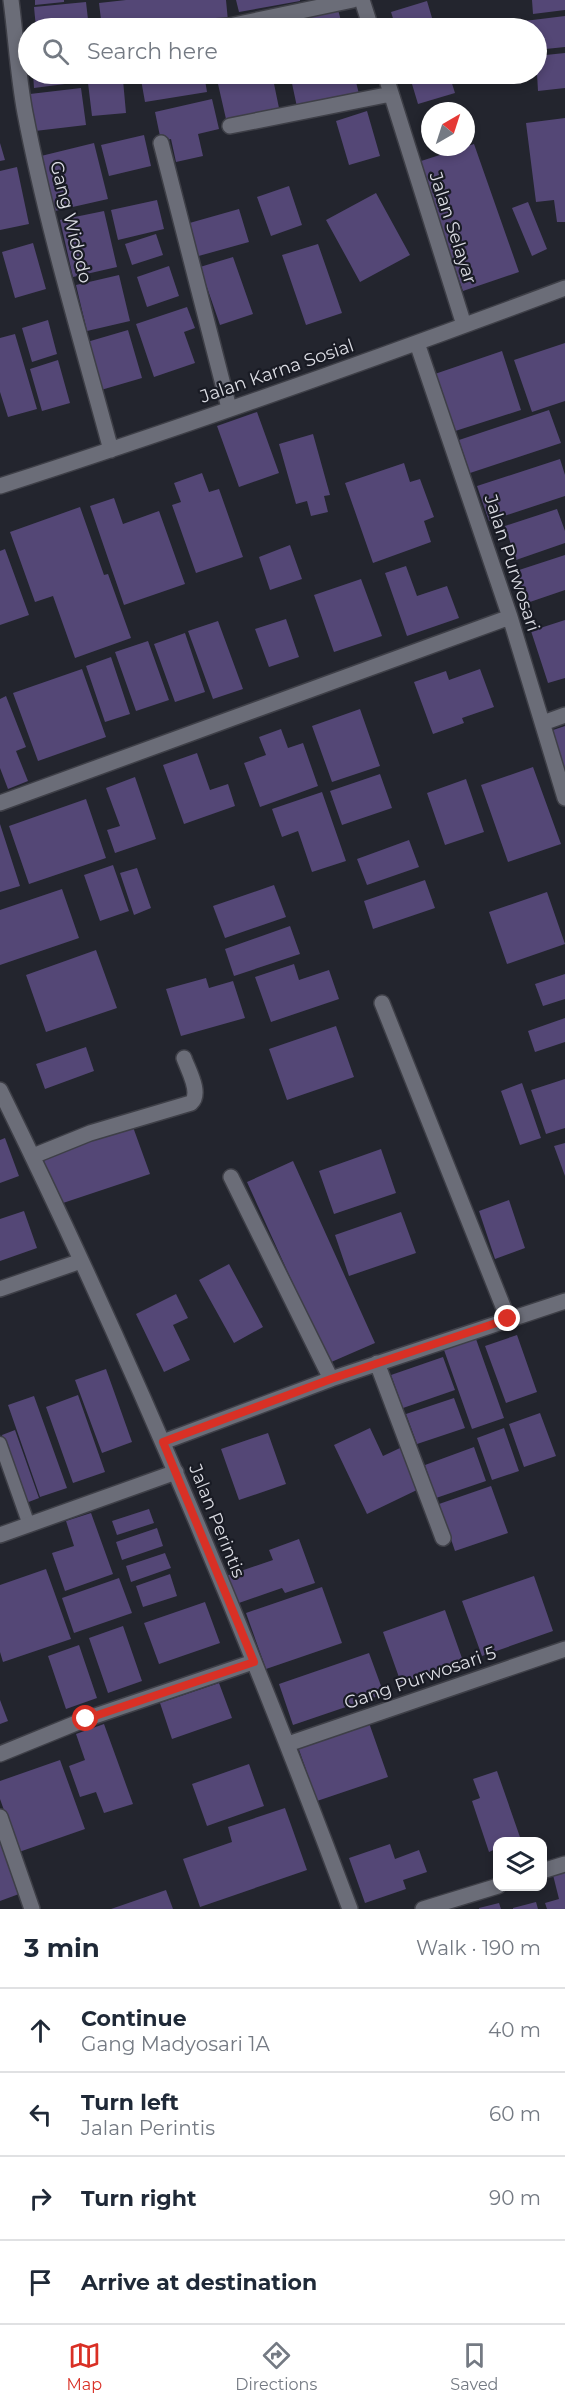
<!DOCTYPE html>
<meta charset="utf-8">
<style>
body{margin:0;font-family:Montserrat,sans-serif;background:#f2f2f3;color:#1f2937}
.controls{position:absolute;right:18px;bottom:18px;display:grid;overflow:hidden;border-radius:12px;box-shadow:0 3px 9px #0003}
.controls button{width:54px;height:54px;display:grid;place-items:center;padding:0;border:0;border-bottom:2px solid #e0e1e3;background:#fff;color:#1f2937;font:30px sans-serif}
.compass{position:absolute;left:421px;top:102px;width:54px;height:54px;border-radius:50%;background:#fff;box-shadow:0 3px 9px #0003;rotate:39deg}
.stop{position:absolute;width:18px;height:18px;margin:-14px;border:4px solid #d93025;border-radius:50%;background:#fff}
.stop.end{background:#d93025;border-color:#fff;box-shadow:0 2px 6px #0008}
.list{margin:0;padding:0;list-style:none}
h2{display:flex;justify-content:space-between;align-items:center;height:78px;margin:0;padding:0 24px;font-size:26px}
h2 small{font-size:20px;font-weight:400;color:#747a83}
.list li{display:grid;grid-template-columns:39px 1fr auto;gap:18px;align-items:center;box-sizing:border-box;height:84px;padding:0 24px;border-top:2px solid #e0e1e3}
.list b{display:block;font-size:22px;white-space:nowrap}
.list p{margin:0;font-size:20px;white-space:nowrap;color:#747a83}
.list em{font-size:20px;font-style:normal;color:#747a83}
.icon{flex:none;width:33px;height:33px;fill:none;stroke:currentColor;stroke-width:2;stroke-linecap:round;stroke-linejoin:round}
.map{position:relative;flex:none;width:565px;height:1909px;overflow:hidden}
.search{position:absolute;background:#fff;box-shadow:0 3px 9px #0003;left:18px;right:18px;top:18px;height:66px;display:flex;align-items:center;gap:15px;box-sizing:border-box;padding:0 21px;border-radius:33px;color:#747a83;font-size:22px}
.sheet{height:414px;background:#fff}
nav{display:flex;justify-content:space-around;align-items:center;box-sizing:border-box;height:84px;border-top:2px solid #e0e1e3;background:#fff;font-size:16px;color:#747a83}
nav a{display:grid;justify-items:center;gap:3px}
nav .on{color:#d93025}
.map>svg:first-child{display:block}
.building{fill:#544776}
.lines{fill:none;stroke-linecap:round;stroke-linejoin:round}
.lane-casing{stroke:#3e3f47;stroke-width:15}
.street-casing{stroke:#3e3f47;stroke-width:18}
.lane{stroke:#6b6d78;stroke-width:12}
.street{stroke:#6b6d78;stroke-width:15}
.route{stroke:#d93025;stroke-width:8}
.labels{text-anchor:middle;stroke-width:4.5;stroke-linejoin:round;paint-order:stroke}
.street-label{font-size:18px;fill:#dbdce3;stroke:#191b24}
</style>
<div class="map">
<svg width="565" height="1909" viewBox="0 0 565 1909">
<rect width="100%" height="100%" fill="#23252e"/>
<path class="building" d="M35,0H64V2L35,5Z
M126,0H226L228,21L168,28H102L99,3Z
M236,0H300V1L239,12Z
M532,0H565V10L533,14Z
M427,1L435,28H396L391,12Z
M86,2L89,28H36L34,7Z
M337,6L343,28H280L278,19Z
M565,16V47L536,50V28H501L500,24Z
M274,20L276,28H251Z
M565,53V88L538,91L536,56Z
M33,74H64L65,84L34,88Z
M67,74H113V75L69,81Z
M140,74H204L207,92L145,102Z
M213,74H234V75L214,79Z
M272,74L279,108L226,119L218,84Z
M290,74H354L359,94L297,107Z
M409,74H449L455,93L418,104Z
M123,80L126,113L92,116L88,83Z
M81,88L86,125L35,131L30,94Z
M212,99L219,129L198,134L203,156L176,162L171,139L161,141L155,112Z
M367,111L380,156L349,165L336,121Z
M565,118V222H557L554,200L536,202L526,123Z
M144,135L151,166L109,176L101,145Z
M0,143L5,160L0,161Z
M94,143L108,199L55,211L41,156Z
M474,144L519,272L463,291L418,162Z
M17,167L29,224L0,230V171Z
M289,186L302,225L271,236L257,197Z
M376,193L410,255L360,282L326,220Z
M157,200L164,229L118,240L111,210Z
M528,202L547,249L532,256L512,208Z
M239,209L249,242L195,257L186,224Z
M104,211L117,267L73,277L60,220Z
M156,234L163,255L132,265L125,244Z
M33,243L46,289L15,298L2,252Z
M318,244L342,313L306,325L282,255Z
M233,257L253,314L220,325L200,267Z
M169,266L179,296L147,307L137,277Z
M119,275L130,321L87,331L76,285Z
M187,307L195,328L184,332L195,363L154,377L136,324Z
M48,320L57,354L32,362L22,328Z
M128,330L142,378L101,390L87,342Z
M15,334L37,409L8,417L0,392V338Z
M565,343V401L532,412L514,360Z
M502,351L521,410L449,433L429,376Z
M58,360L70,403L42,411L30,369Z
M549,410L561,443L470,473L459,440Z
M257,412L279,473L239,487L217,426Z
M313,434L330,495L324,496L328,512L311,516L307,501L296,504L279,444Z
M560,459L565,475V496L489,521L477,486Z
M404,463L410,482L420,479L434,517L424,521L431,542L373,563L345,483Z
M202,473L209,492L219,489L243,557L196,573L172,505L181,502L174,483Z
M114,498L123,524L159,511L185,584L124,605L90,506Z
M80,507L104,575L108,574L131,638L75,658L53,596L35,602L10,532Z
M557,509L565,531V543L516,560L505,526Z
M290,545L302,579L270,590L259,557Z
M5,549L29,615L0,625V551Z
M565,555V590L527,603L516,571Z
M406,566L417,596L447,586L459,618L407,636L385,573Z
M361,579L382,636L334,652L314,595Z
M286,619L299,657L269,667L255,629Z
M565,620V678L548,683L531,631Z
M218,621L243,689L213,699L188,631Z
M185,633L205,692L175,702L154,644Z
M148,641L169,700L136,711L115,652Z
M111,657L130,714L105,722L86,666Z
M82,669L106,737L38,761L13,693Z
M480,669L494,707L462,718L464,723L433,734L414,682L446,671L449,680Z
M6,696L26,747L16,751L28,781L8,789L0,768V699Z
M360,709L380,766L332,782L312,726Z
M565,726V773L550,731Z
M281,729L288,748L303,743L318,786L260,807L244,763L266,755L259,737Z
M197,753L210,790L228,784L235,806L184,824L163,765Z
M533,767L561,844L508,862L481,785Z
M380,774L392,808L342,825L330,791Z
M135,777L156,839L115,853L107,830L120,826L106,788Z
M466,779L484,832L445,845L427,793Z
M322,792L346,861L312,872L298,831L282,837L272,809Z
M86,799L106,858L29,884L9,826Z
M0,824L20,886L0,892Z
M409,840L419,867L367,885L357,859Z
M113,865L129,911L100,921L84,875Z
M137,868L151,908L134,915L120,873Z
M425,880L435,908L373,929L364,901Z
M274,885L286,917L225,938L213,906Z
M62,889L79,938L0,965V910Z
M547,892L565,944L507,964L489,912Z
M290,926L300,954L234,976L225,949Z
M96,950L117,1008L46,1032L26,975Z
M294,964L299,980L329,970L339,999L271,1022L255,977Z
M565,974V999L543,1006L535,984Z
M206,978L209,988L233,981L245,1018L181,1036L166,989Z
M565,1018V1042L535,1052L528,1031Z
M336,1026L354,1077L287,1100L269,1049Z
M86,1047L94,1071L45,1089L36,1064Z
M565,1079V1128L546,1134L531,1090Z
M522,1083L541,1138L520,1145L501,1091Z
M133,1127L150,1174L60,1204L43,1158Z
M5,1138L19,1176L0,1183V1140Z
M565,1143V1176L554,1146Z
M381,1149L396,1193L334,1214L319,1171Z
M293,1161L375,1343L329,1363L247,1182Z
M509,1200L525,1248L495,1259L479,1211Z
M24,1211L37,1248L0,1261V1219Z
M401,1212L416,1253L349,1276L335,1235Z
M229,1264L263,1327L234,1343L199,1280Z
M176,1294L188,1318L173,1325L190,1360L164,1372L136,1314Z
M517,1335L537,1392L506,1403L485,1346Z
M476,1339L504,1418L472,1429L444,1350Z
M443,1357L455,1390L403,1408L391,1375Z
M106,1369L132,1442L102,1453L75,1380Z
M78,1395L105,1472L73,1483L46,1407Z
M34,1396L67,1488L40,1497L8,1405Z
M454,1398L465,1428L417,1444L406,1414Z
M540,1413L556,1456L524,1467L509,1424Z
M370,1428L383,1456L400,1448L419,1489L367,1514L334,1445Z
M504,1428L519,1471L492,1480L477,1438Z
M15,1430L39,1498L26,1503L2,1435Z
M268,1433L286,1484L239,1500L221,1449Z
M474,1447L486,1481L436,1498L425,1465Z
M491,1486L508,1533L455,1551L439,1504Z
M149,1509L154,1523L117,1535L112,1521Z
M91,1513L113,1574L65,1591L52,1553L74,1546L66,1521Z
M157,1528L163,1546L122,1560L116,1542Z
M299,1539L315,1583L285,1593L282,1588L236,1604L226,1576L273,1560L269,1550Z
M165,1553L171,1568L131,1582L126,1566Z
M46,1569L71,1639L3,1662L0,1652V1585Z
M170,1574L177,1596L143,1607L136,1586Z
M534,1576L553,1631L482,1656L462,1601Z
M119,1578L132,1613L74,1633L62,1598Z
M322,1587L342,1643L266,1669L246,1613Z
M205,1602L220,1643L159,1664L144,1623Z
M445,1610L463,1661L401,1683L383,1632Z
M123,1626L142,1681L108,1693L89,1638Z
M79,1645L97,1698L66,1709L48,1656Z
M369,1653L384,1694L293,1725L279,1684Z
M219,1683L232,1718L172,1739L160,1703Z
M0,1700L8,1721L0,1724Z
M368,1720L388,1777L317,1801L297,1744Z
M104,1724L133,1804L104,1813L96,1792L80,1797L69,1766L85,1760L76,1734Z
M60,1760L85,1829L19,1852L0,1799V1781Z
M249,1764L264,1806L207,1826L192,1784Z
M497,1771L521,1840L498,1842V1848L489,1852L472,1801L480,1798L473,1779Z
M285,1808L307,1870L200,1907L183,1859L232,1842L228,1827Z
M0,1842L19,1894L0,1901Z
M390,1844L395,1859L419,1850L427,1872L403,1880L406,1889L365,1903L349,1858Z
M565,1872V1909H547L545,1903L559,1899L553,1875Z
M166,1890L173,1909H111Z
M536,1902L538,1909H513V1908Z
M499,1903L501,1909H479V1908Z"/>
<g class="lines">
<defs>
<path id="lane" d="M0,1443L29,1525"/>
<path id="street" d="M11,0C16,38 18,76 25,113C47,227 81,339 111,450
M362,0L371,28
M203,28L229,26L353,0
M385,74L464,325
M230,126L391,94
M161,143L229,408
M417,343L510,617L565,798
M0,486C190,425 378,358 565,288
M543,723L565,715
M0,803L510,617
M382,1003L508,1319
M0,1090C131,1356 246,1631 350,1909
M33,1156L90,1133L191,1103C202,1093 188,1070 184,1058
M231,1177L331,1379
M0,1289L81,1261
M377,1363L443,1538
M163,1442L331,1379L565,1301
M0,1535L176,1472
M288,1744L565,1649
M0,1754L86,1719L253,1662
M0,1817L32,1909
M542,1871L565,1864
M423,1909L498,1886"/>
</defs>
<use href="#lane" class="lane-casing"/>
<use href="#street" class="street-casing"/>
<use href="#lane" class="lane"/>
<use href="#street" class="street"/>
</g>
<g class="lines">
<path class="route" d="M86,1719L254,1662L163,1442L331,1379L508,1319"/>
</g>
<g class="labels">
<g class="street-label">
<text transform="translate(71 222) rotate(76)" y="6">Gang Widodo</text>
<text transform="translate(453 228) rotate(72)" y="6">Jalan Selayar</text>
<text transform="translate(277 371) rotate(-19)" y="6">Jalan Karna Sosial</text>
<text transform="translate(512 563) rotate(72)" y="6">Jalan Purwosari</text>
<text transform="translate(217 1521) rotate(68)" y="6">Jalan Perintis</text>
<text transform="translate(420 1678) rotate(-19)" y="6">Gang Purwosari 5</text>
</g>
</g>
</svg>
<div class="controls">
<button><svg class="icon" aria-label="layers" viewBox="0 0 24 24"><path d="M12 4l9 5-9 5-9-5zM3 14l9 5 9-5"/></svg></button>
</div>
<svg class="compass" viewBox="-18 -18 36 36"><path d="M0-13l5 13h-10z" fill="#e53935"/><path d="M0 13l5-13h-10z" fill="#747a83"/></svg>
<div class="stop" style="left:86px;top:1719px"></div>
<div class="stop end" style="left:508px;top:1319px"></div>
<div class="search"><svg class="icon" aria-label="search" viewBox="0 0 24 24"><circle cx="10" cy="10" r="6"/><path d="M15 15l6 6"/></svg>Search here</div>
</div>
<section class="sheet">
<h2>3 min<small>Walk · 190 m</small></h2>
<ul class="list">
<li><svg class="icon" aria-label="ahead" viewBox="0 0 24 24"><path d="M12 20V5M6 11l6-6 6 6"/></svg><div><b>Continue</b><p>Gang Madyosari 1A</p></div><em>40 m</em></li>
<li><svg class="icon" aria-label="left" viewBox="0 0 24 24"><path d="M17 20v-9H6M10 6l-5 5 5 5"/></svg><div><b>Turn left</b><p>Jalan Perintis</p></div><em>60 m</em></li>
<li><svg class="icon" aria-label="right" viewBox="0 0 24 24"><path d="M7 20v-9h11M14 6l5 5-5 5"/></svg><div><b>Turn right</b></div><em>90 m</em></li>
<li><svg class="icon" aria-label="arrive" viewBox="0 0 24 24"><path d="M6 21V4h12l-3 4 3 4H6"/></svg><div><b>Arrive at destination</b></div></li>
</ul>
</section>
<nav>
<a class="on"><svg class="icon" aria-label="map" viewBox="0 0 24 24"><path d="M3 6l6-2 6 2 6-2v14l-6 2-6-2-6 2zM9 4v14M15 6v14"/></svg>Map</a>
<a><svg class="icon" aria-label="directions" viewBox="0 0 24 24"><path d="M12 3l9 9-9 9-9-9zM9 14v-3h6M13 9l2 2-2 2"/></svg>Directions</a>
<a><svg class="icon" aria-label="saved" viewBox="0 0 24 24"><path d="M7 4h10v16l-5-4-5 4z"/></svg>Saved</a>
</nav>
